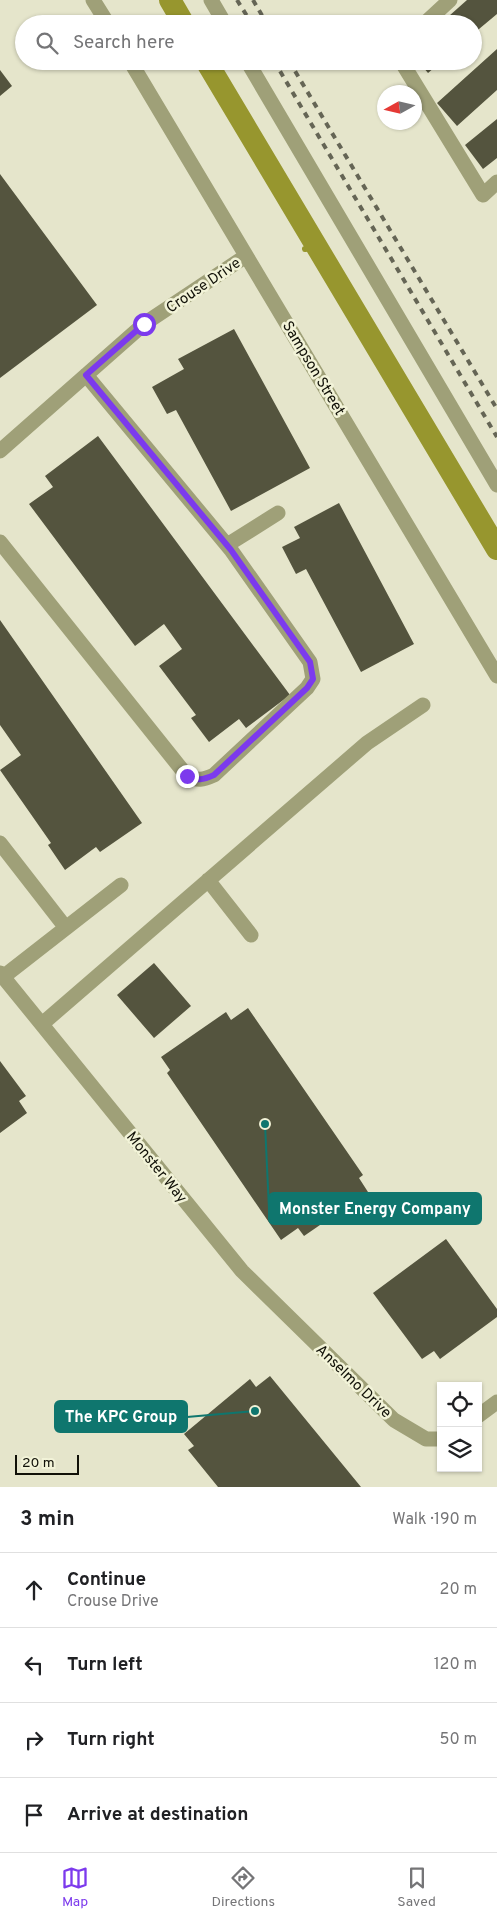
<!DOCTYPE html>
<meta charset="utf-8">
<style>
body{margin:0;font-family:Overpass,sans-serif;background:#f6f6f6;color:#202124}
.controls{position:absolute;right:15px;bottom:15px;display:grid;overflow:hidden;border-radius:0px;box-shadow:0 1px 4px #0004}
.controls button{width:45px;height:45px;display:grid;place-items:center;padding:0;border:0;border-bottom:1px solid #e0e0e0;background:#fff;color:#202124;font:25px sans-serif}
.compass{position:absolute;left:377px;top:85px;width:45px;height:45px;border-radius:50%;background:#fff;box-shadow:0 1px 4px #0004;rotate:262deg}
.scale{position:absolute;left:15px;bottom:12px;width:64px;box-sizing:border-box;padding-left:5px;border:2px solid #111108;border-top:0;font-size:14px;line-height:18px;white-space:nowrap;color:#111108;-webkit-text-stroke:4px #f2f3d8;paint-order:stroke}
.stop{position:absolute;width:15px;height:15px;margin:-11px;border:4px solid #7c3aed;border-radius:50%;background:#fff}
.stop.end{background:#7c3aed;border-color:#fff;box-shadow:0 1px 5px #0008}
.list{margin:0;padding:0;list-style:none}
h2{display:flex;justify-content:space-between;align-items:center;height:65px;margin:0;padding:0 20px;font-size:21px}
h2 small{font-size:16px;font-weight:400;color:#757577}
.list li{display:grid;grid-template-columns:32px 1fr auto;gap:15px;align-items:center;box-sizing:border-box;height:75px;padding:0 20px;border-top:1px solid #e0e0e0}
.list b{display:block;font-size:19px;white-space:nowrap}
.list p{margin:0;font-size:16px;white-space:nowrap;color:#757577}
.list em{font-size:16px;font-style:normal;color:#757577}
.icon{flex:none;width:28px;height:28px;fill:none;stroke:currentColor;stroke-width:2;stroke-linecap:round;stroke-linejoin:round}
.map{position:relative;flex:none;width:497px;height:1487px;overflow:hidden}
.search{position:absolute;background:#fff;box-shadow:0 1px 4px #0004;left:15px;right:15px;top:15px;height:55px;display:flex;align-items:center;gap:12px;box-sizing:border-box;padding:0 18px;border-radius:28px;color:#757577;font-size:19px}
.sheet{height:365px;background:#fff}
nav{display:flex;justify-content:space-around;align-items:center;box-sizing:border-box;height:70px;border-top:1px solid #e0e0e0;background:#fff;font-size:14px;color:#757577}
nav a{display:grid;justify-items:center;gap:2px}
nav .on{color:#7c3aed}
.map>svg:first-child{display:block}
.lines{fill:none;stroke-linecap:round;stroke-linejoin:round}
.stream{stroke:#97962e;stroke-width:6}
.canal{stroke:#97962e;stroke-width:22}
.building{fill:#54543e}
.minor{stroke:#9fa078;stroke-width:15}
.rail{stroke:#656555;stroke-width:4;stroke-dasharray:6 6;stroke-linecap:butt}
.route{stroke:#7c3aed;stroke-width:6}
.labels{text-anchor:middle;stroke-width:5;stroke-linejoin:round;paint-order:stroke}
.street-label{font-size:15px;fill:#111108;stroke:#f2f3d8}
.leader{fill:none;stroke:#0f766e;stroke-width:2}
.callout-dot{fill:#0f766e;stroke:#f2f3d8;stroke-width:2}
.callout{fill:#0f766e;stroke:#0f766e;stroke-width:2}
.callout-label{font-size:16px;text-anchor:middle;font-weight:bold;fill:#fff}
</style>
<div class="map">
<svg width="497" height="1487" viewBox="0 0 497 1487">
<rect width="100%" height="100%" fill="#e5e5cb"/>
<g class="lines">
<path class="stream" d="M305,249L317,247"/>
<path class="canal" d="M170,0L184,24
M206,61L497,549"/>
</g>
<path class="building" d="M467,0H497V14L473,34V24H440Z
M497,49V90L457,126L437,103Z
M418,61H442L428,73Z
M0,70L12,86L0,96Z
M497,119V158L483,169L465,145Z
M0,174L97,305L0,378Z
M234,329L310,468L231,511L176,410L167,414L152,387L184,369L178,359Z
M98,436L290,695L246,728L239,719L209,742L191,718L196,715L159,666L182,649L164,624L135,646L29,504L53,487L45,476Z
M339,503L414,644L361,672L306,569L296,574L282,547L300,538L294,527Z
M0,620L142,823L100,852L96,847L65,870L48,845L51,843L0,770L21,755L0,725Z
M154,963L191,1006L154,1038L117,995Z
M248,1008L363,1175L359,1178L368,1192L304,1236L298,1228L281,1240L167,1073L170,1070L161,1057L226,1012L231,1020Z
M0,1061L26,1096L19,1101L27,1113L0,1133Z
M446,1239L497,1309V1317L440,1359L434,1351L422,1359L373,1293Z
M270,1376L361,1487H218L188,1450L194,1446L184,1434L250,1379L256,1387Z"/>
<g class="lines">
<path class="minor" d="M93,0L108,24
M211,0L225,24
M424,24L450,0
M130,61L497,676
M247,61L497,485
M401,61L483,195L497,182
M0,451L144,324L246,256
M0,542L187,776C198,781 203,780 214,775L307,688L313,679L310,662L231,550L86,375
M227,545L278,513
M0,843L66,928
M208,880L251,935
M0,973L242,1271L394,1420L426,1439H441
M3,977L121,885
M42,1024L367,743L423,705
M478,1416L497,1402"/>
<path class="rail" d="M237,0L252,24
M253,0L267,24
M274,61L497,437
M289,61L497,409"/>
</g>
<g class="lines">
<path class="route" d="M144,324L86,375L231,550L310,662L313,679L307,688L214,775C203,780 197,781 187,776"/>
</g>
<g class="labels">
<g class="street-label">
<text transform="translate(203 285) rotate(-34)" y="5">Crouse Drive</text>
<text transform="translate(314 368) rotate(59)" y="5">Sampson Street</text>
<text transform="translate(157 1167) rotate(51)" y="5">Monster Way</text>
<text transform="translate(354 1381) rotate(44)" y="5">Anselmo Drive</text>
</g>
</g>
<path class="leader" d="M265 1124L269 1209M255 1411L187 1417"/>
<g class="callout-dot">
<circle cx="265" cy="1124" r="5"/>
<circle cx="255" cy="1411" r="5"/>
</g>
<g class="callout">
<rect x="269" y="1193" width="212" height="31" rx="5"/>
<rect x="55" y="1401" width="132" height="31" rx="5"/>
</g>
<g class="callout-label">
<text x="375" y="1214">Monster Energy Company</text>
<text x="121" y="1422">The KPC Group</text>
</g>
</svg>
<div class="controls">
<button><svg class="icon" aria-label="locate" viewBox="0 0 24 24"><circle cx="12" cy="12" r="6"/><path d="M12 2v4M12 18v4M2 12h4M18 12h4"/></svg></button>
<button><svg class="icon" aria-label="layers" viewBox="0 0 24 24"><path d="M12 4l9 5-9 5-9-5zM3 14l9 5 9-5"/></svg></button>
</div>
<svg class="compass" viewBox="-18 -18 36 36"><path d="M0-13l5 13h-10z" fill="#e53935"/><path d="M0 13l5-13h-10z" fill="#757577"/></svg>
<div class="scale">20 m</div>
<div class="stop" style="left:144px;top:324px"></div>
<div class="stop end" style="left:187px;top:776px"></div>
<div class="search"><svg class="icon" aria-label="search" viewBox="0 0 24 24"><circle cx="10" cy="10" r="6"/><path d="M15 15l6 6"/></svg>Search here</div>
</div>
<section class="sheet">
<h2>3 min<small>Walk · 190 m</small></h2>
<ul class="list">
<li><svg class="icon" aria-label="ahead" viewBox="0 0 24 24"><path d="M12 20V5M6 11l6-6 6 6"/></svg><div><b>Continue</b><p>Crouse Drive</p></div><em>20 m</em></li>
<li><svg class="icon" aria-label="left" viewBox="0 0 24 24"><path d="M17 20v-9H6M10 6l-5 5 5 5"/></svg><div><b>Turn left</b></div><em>120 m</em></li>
<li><svg class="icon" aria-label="right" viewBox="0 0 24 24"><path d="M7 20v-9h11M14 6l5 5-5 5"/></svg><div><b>Turn right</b></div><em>50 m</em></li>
<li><svg class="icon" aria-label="arrive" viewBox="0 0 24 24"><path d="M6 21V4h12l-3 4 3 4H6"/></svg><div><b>Arrive at destination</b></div></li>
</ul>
</section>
<nav>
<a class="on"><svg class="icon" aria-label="map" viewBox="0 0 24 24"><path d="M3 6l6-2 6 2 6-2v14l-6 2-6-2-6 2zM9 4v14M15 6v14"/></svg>Map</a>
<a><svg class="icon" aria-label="directions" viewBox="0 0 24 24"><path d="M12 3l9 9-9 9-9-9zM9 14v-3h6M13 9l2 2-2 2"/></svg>Directions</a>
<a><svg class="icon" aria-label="saved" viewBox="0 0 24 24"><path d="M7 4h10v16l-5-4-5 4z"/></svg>Saved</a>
</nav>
